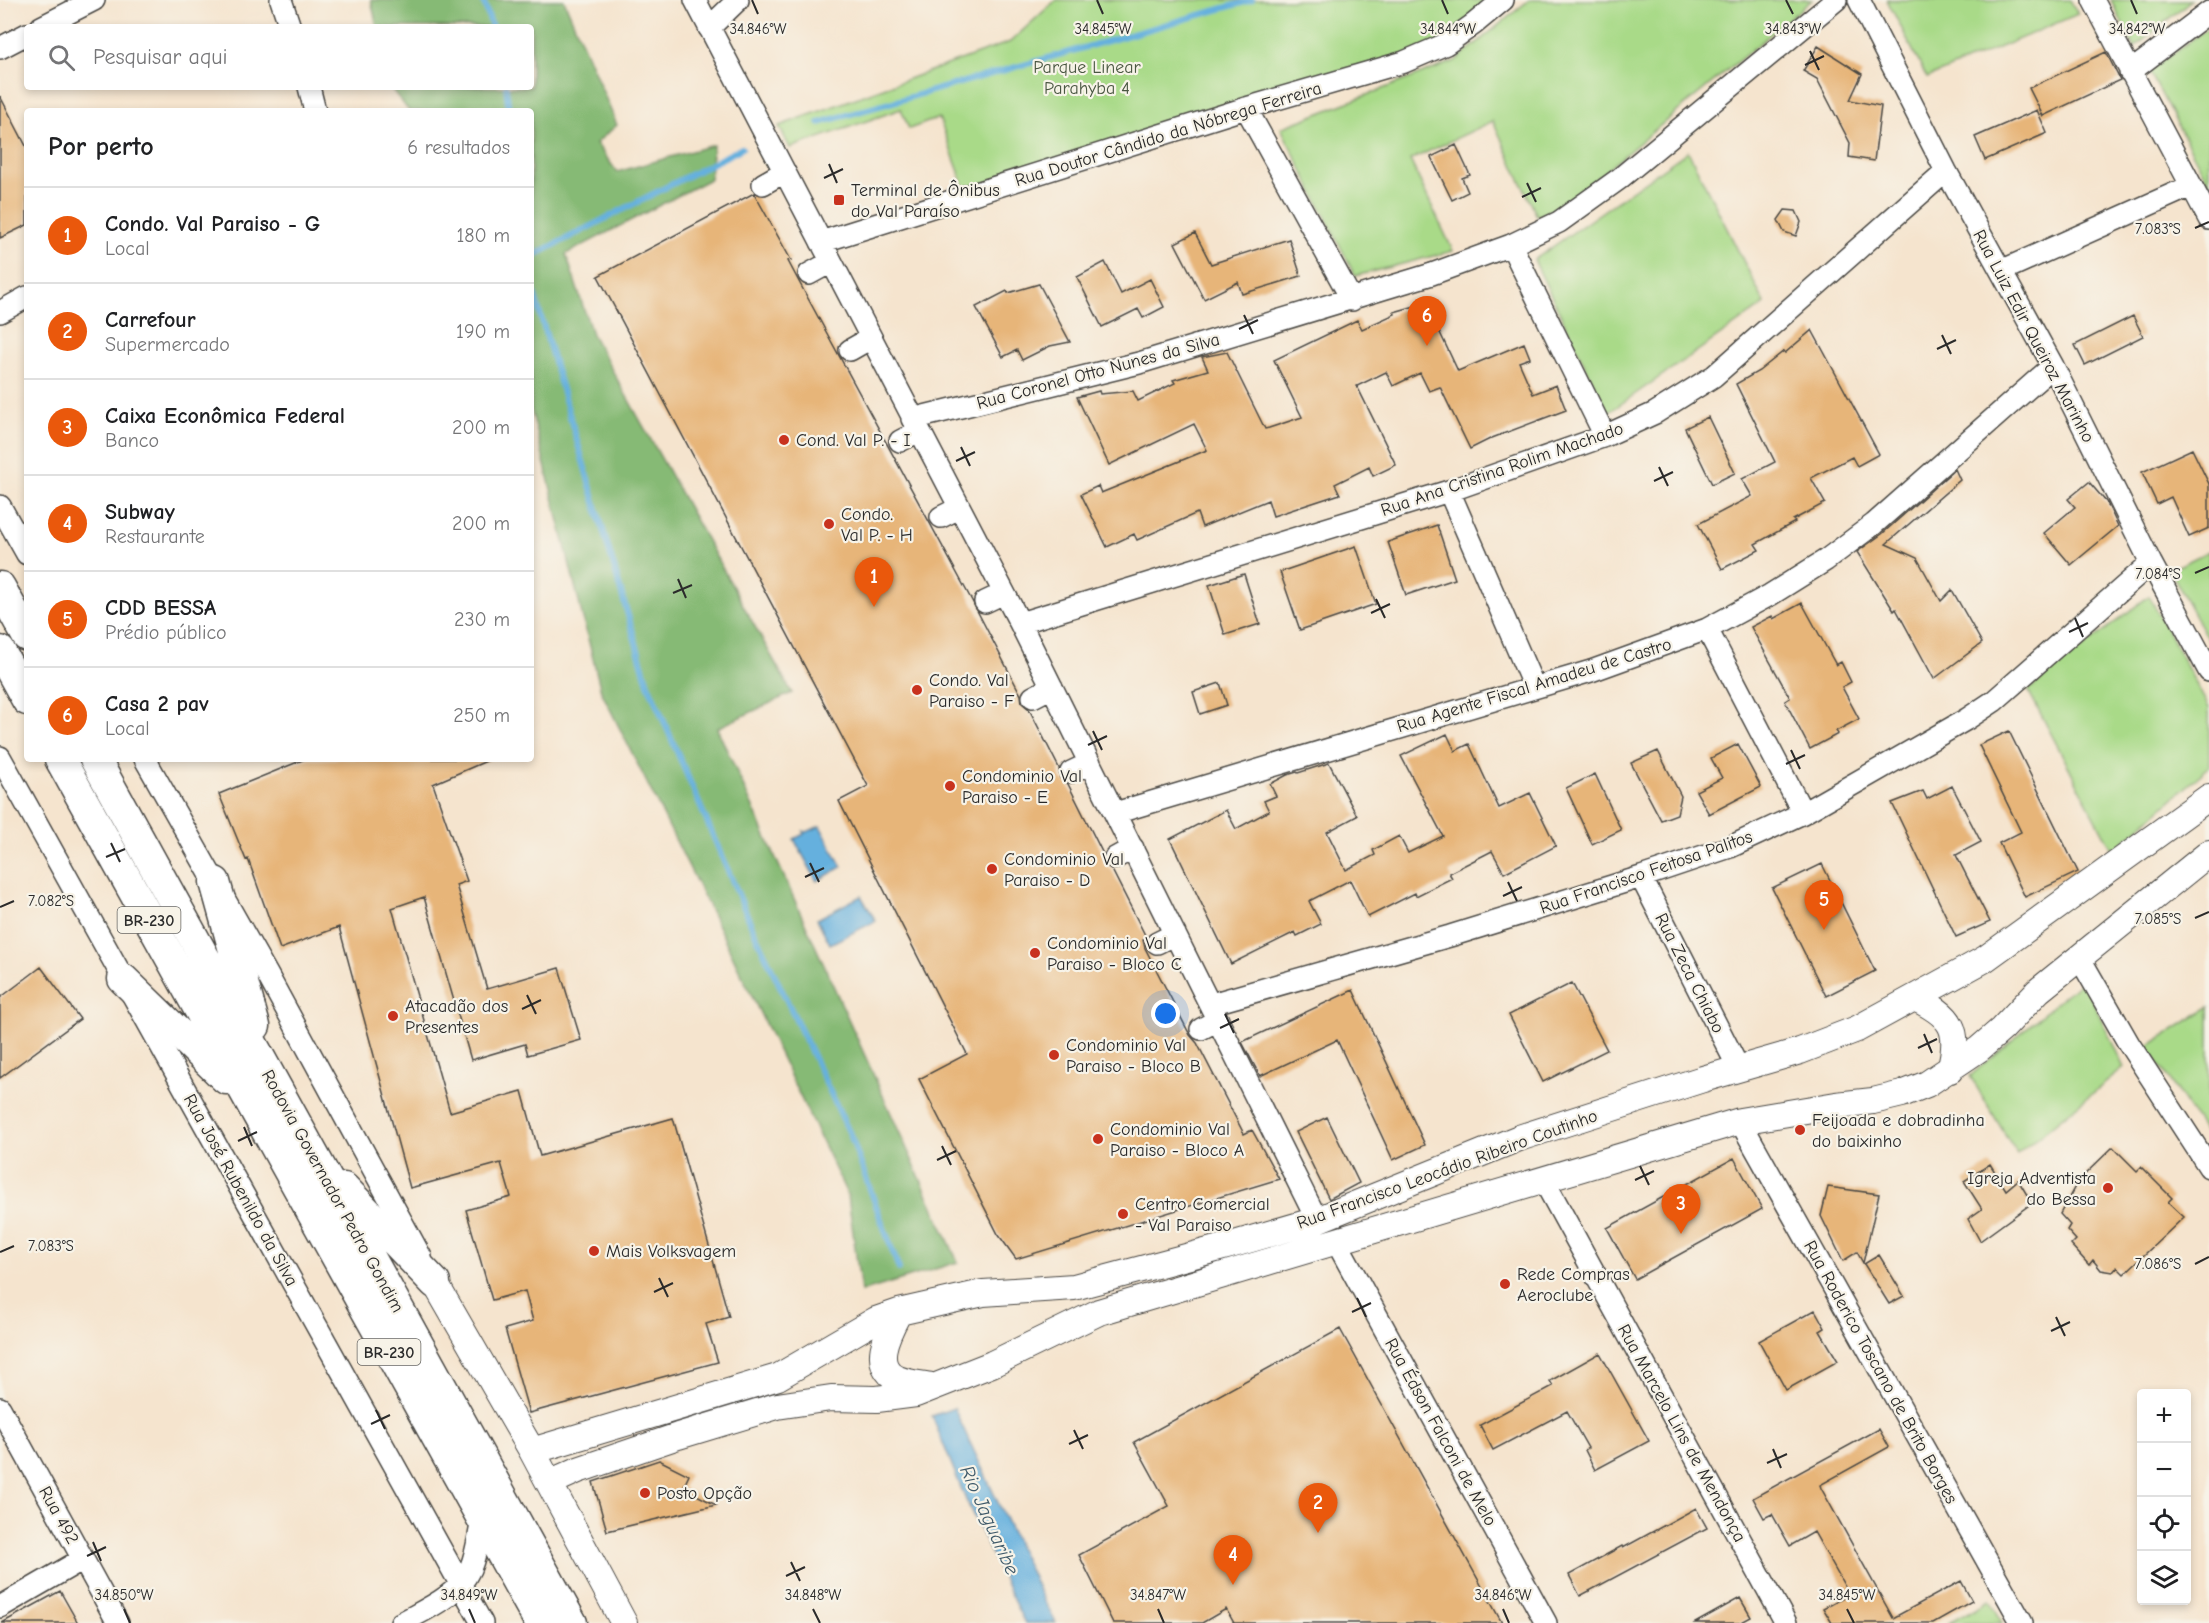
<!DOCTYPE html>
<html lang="pt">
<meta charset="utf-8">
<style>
body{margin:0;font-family:"Comic Neue",sans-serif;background:#f2f2f2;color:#202124}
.controls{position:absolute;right:18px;bottom:18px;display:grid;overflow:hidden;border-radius:6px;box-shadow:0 3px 9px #0003}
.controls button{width:54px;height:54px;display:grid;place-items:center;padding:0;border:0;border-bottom:2px solid #e0e0e0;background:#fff;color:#202124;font:30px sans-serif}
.you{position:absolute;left:1166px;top:1014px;width:21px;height:21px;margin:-15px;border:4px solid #fff;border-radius:50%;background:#1a73e8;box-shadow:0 0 0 9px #1a73e833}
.badge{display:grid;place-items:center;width:39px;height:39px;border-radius:50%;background:#ea580c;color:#fff;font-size:20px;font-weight:700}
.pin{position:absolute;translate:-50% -50px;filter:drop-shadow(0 2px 3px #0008)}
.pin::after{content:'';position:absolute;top:32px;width:21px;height:18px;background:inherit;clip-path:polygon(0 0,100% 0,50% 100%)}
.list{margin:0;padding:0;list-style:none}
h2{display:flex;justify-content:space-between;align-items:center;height:78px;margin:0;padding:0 24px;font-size:26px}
h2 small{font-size:20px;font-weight:400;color:#757577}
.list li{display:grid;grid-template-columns:39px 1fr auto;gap:18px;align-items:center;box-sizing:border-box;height:96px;padding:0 24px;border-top:2px solid #e0e0e0}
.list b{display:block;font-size:22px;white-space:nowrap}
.list p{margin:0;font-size:20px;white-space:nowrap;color:#757577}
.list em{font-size:20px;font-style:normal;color:#757577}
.icon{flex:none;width:33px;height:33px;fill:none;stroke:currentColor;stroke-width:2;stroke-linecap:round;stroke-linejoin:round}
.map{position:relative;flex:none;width:2209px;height:1623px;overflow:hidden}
.search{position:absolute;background:#fff;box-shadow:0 3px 9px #0003;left:24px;top:24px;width:510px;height:66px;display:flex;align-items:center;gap:15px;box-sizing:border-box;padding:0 21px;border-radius:6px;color:#757577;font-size:22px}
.panel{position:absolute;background:#fff;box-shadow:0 3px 9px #0003;left:24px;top:108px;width:510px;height:654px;border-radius:6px}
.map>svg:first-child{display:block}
.green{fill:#a9da88;stroke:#6a825a;stroke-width:1.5}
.forest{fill:#86ba74;stroke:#587250;stroke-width:1.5}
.water{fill:#65b0de;stroke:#486e84;stroke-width:1.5}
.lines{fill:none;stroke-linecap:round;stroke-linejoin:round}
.stream{stroke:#65b0de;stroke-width:6}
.building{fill:#e7b579}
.minor-casing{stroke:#494743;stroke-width:24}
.major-casing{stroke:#494743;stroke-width:28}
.highway-casing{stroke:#494743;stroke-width:33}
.minor{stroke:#fff;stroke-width:21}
.major{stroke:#fff;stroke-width:26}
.highway{stroke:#fff;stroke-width:30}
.ticks{fill:none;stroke:#2b2b2b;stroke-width:2}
.poi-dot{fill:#c8321e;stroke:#f7f3e8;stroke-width:2}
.labels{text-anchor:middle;stroke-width:4.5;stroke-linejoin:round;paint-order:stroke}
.shield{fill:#f7f3e8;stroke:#686764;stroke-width:1.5}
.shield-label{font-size:16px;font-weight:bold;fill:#2b2b2b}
.park-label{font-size:18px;fill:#4a5742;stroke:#f7f3e8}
.street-label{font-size:18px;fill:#2b2b2b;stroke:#f7f3e8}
.poi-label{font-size:18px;fill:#2b2b2b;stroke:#f7f3e8;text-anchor:start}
.water-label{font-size:20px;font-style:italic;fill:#3f5a6a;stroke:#f7f3e8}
.ticks-label{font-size:15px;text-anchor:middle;fill:#2b2b2b;stroke:#f7f3e8;stroke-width:4.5;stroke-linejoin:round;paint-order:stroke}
</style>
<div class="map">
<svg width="2209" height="1623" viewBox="0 0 2209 1623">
<rect width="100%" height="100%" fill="#f7f3e8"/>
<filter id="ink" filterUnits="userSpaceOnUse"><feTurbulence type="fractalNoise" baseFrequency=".0167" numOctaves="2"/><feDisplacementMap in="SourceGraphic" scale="12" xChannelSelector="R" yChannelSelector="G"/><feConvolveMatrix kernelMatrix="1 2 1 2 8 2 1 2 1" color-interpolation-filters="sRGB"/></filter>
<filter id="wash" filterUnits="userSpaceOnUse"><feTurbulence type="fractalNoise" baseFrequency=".008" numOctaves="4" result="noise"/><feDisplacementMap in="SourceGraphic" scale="24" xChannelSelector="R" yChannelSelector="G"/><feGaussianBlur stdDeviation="1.35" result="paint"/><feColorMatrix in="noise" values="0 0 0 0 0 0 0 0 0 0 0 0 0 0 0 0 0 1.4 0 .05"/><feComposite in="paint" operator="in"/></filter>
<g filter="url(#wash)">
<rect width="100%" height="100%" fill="#f5e4ce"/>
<path class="green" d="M1056,0H1500L1428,53L968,196L939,118L909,129L901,109L790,148L779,126L1010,42Z
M1529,0H1812L1563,206L1537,216L1493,121L1410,160L1453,251L1355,276L1281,128L1455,61Z
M1887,0H2070L2078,14L1927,78Z
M2111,0H2191L2134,48Z
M2209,27V184L2149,71Z
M1688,151L1765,304L1608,413L1534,260Z
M2209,551V642L2170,570Z
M2149,596L2209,708V767L2113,851L2028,690Z
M2083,980L2124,1068L2017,1154L1970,1076Z
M2209,1007V1138L2147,1047Z
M1990,1600L2002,1623H1949Z"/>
<path class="forest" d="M371,0H564L617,125L596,143L617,172L713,145L710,179L566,254L592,334L792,693L717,728L958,1262L861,1292L848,1196L709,907L601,691L531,409V111H409L390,87H531V27H377Z"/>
<path class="water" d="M820,826L842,867L817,881L794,839L804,834L803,831L807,832Z
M861,896L876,921L830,944L817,919Z
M954,1408L1041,1595L1056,1623H1025L1018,1610L966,1500L932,1416Z"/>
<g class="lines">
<path class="stream" d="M483,0L492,27
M506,87L509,111
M819,123L1252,0
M531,257L742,148
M531,283L648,684L753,929L850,1134L899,1269"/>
</g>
<g id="blocks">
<path class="building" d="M1818,46L1862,74L1850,100L1881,106L1874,161L1849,157L1850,143L1817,79L1803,71Z
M2106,52L2120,80L2043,116L2029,88Z
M0,96L27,148V225L0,238Z
M2037,110L2047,133L1985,160L1975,137Z
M1456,145L1470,175L1462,178L1468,192L1452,200L1431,157Z
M754,193L791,260L788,261L798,280L971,599L1021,695L1022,703L1029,709L1059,768L1060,778L1068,784L1103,854L1104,864L1112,870L1146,937L1143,940L1145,948L1190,1035L1197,1043L1244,1134L1252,1130L1279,1179L1016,1259L998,1234L919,1079L967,1054L839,801L868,786L598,276Z
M1785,210L1796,211L1801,222L1796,236L1784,232L1778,220Z
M1195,233L1211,264L1289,239L1301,276L1242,294L1238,282L1204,299L1175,243Z
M1105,262L1121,294L1150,279L1164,307L1143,318L1138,309L1102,327L1077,277Z
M1039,284L1070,342L1050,346L1022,360L1017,350L1003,357L976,307L1007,291L1008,293Z
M1426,303L1458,371L1524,343L1530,358L1519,362L1533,394L1556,385L1566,410L1492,438L1470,449L1440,387L1429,391L1420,373L1393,386L1386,372L1357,386L1396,465L1373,476L1369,467L1335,484L1340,494L1273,516L1268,500L1202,527L1197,513L1137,540L1134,534L1107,547L1081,494L1098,486L1101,493L1207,450L1194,424L1109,465L1077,397L1099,391L1100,394L1133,391L1138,401L1175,383L1173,380L1208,370L1202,357L1227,352L1265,429L1269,428L1302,417L1274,360L1357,320L1362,329L1395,314L1394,312Z
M2133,316L2143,336L2085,365L2075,345Z
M1812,330L1879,454L1857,466L1852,457L1811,478L1825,503L1793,520L1795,522L1755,544L1759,550L1722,569L1698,524L1752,496L1742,479L1775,462L1736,384L1759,371L1784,351L1785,353Z
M1708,417L1735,473L1712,484L1685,428Z
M2192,449L2209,484V528L2189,537L2171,497L2157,504L2142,472Z
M1955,469L1960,480L1886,544L1917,558L1941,601L1952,590L1982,643L1934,679L1896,609L1894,611L1857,552L1882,534Z
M2089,482L2107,503L2118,526L2071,565L2044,533L2075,507L2068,499Z
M1437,525L1455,579L1406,595L1388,542Z
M1356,546L1376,604L1300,630L1280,572Z
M1244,574L1260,624L1225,635L1209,585Z
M1802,603L1836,665L1841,662L1851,682L1842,687L1859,719L1836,731L1838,734L1810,749L1785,701L1790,698L1751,627L1772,616L1773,619Z
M1220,683L1227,705L1200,714L1193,692Z
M2009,731L2078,872L2025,897L1999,843L2021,832L1979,745Z
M1447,734L1455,751L1469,744L1499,808L1530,793L1556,846L1504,873L1492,851L1449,873L1452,878L1416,896L1415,893L1368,917L1350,880L1309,901L1321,924L1297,936L1295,932L1231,964L1170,839L1226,810L1236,829L1269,811L1264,801L1276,796L1270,784L1287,775L1297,772L1298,773L1329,763L1357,816L1327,832L1346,870L1375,855L1373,850L1399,836L1408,853L1443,836L1401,756Z
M1738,744L1761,787L1709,814L1696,791L1722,778L1711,758Z
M1658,751L1681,796L1677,814L1661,820L1631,763Z
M305,759H491L433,784L467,881L456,885L487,989L559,968L581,1040L528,1055L525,1044L471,1060L424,897L392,908L450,1112L522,1091L540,1156L673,1118L729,1317L706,1324L718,1362L529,1413L505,1329L533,1321L525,1291L492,1300L466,1210L511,1197L501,1163L410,1188L339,927L280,949L248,859L246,860L219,794Z
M1595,774L1621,830L1592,844L1566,788Z
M1952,786L1981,842L1956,855L1990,922L1956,937L1892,803L1923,791L1927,799Z
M1822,864L1875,971L1826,996L1772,888Z
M41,967L80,1019L0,1078V998Z
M1572,983L1607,1050L1543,1082L1509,1015Z
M1353,990L1425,1145L1393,1160L1337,1040L1260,1076L1242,1042Z
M1327,1117L1359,1183L1329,1199L1296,1132Z
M2113,1147L2137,1171L2141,1167L2172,1198L2168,1202L2184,1217L2124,1274L2117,1267L2113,1272L2101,1270L2093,1260L2089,1265L2071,1245L2076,1240L2067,1230L2070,1225L2060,1214L2078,1181Z
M1734,1158L1762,1209L1635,1279L1607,1228Z
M1990,1164L2006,1190L2018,1180L2032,1203L1980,1241L1968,1219L1982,1209L1964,1181Z
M1828,1187L1879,1194L1863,1263L1857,1252L1843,1261L1821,1216Z
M1879,1255L1904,1296L1889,1304L1864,1264Z
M1815,1310L1825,1328L1820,1331L1838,1361L1786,1390L1759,1341Z
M1340,1329L1502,1623H1234L1226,1609L1202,1623H1113L1079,1555L1169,1506L1134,1442Z
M1600,1353L1649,1441L1595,1470L1585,1450L1588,1448L1567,1411L1493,1450L1480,1425L1553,1386L1550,1381Z
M1879,1429L1889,1447L1820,1485L1821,1488L1893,1618L1961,1581L1972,1601L1933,1623H1832L1823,1608L1849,1594L1814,1532L1790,1546L1772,1514L1764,1518L1753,1498Z
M659,1460L689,1475L683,1488L716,1505L607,1531L593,1482Z
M1696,1508L1707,1528L1580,1596L1569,1575L1622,1546L1623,1548Z
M60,1591L78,1623H2Z
M1740,1598L1751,1617L1740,1623H1695Z"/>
</g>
</g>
<g filter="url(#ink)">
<use href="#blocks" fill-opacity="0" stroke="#494743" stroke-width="1.5"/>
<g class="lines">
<defs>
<path id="minor" d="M281,0L290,27
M695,0L1020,623L1317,1220
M1859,0L1946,171L2053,366L2151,563L2209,671
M2093,0L2209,219
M41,27L94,0
M709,28L738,0
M0,48L27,34
M2130,72L2209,12
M309,87L315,111
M1246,108L1352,300
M763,184L784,172
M821,242L1246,108L1404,62L1446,44L1474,24L1503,0
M1511,245L1605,436
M2001,271L2191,186
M809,274L831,262
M0,312L27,297
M850,350L871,338
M912,419L1139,363L1432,274L1511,245L1559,222L1619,179L1836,0
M900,441L919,431
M1449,491L1534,687
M0,506L27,554
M941,517L959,508
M985,602L1004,593
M1020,623L1449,491L1605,436L1655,413L1714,376L1946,171
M1707,629L1803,813
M1033,697L1052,687
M0,757L482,1623
M145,759L267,974L421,1257
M1071,772L1090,763
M1115,813L1591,671L1707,629L1770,595L1826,560L1874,524L2053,366
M1115,858L1133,848
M1641,877L1739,1069
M1157,943L1175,934
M2079,957L2129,1044L2209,1167
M1211,1004L1450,936L1641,877L1730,847L1803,813L1967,719L1994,701L2151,563
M1201,1029L1218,1020
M1740,1121L2022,1623
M1543,1179L1786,1623
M1336,1241L1546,1623
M0,1408L118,1623
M0,1607L83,1559
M401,1623C426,1609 458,1596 470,1569C477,1553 479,1535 482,1519"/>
<path id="major" d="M1915,998C1952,1016 1961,1029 1950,1070
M435,1283L532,1451L624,1623
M899,1312C889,1331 869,1365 898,1379C908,1383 921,1384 931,1386
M532,1451L778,1377L876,1320L899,1312L983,1293L1074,1287L1231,1245L1317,1220L1519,1138L1703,1079L1800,1051L1857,1029L1985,959L2209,797
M549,1483L578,1470L678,1436L777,1406L831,1398L877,1399L916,1394L992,1364L1099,1312L1740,1121L1836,1105L1873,1101L1902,1094L1927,1084L1979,1049L2002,1029L2038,991L2209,853"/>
<path id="highway" d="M0,587L27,636
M0,651L27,700
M60,759L540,1623
M95,759L572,1623
M215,882L255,1026
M123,979L226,1079
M344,1188L435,1283"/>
</defs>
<use href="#minor" class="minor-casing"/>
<use href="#major" class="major-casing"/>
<use href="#highway" class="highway-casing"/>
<use href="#minor" class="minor"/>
<use href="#major" class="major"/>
<use href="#highway" class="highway"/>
</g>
</g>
<path class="ticks" d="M752,0L758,14M1097,0L1103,14M1442,0L1448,14M1786,0L1793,14M2131,0L2137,14M1810,51L1819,70M1805,65L1824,56M829,164L837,183M824,178L843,169M1527,183L1536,202M1522,197L1541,188M2195,228L2209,222M1244,315L1253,334M1239,329L1258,320M1942,335L1951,354M1937,349L1956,340M961,447L970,466M956,461L975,452M1659,467L1668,486M1654,481L1673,472M2195,573L2209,567M678,579L686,598M673,593L692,585M1376,599L1385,618M1371,613L1390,604M2075,618L2083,637M2069,632L2088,623M1093,731L1102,750M1088,745L1107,736M1791,750L1800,769M1786,764L1805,755M111,843L120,862M106,857L125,849M810,863L819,882M805,877L824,868M1508,882L1517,901M1503,896L1522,887M0,907L14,901M2195,918L2209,912M527,995L536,1014M522,1009L541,1000M1225,1014L1234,1033M1220,1028L1239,1019M1924,1034L1932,1053M1918,1048L1937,1039M244,1127L252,1146M238,1141L257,1132M942,1146L951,1165M937,1160L956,1151M1640,1166L1649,1185M1635,1180L1654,1171M0,1252L14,1246M2195,1264L2209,1257M659,1278L668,1297M654,1292L673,1283M1357,1298L1366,1317M1352,1312L1371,1303M2056,1317L2065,1336M2051,1331L2070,1322M376,1410L385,1429M371,1424L390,1415M1074,1430L1083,1449M1069,1444L1088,1435M1773,1449L1781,1468M1767,1463L1787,1454M93,1542L101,1561M87,1556L106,1547M791,1562L800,1581M786,1576L805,1567M124,1609L130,1623M469,1609L475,1623M813,1609L820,1623M1158,1609L1164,1623M1503,1609L1509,1623M1847,1609L1854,1623"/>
<g class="poi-dot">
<rect x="833" y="194" width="12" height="12" rx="3"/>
<circle cx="784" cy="440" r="6"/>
<circle cx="829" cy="524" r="6"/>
<circle cx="917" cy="690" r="6"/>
<circle cx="950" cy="786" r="6"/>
<circle cx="992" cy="869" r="6"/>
<circle cx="1035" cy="953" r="6"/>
<circle cx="393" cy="1016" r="6"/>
<circle cx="1054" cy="1055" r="6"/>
<circle cx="1800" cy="1130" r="6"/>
<circle cx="1098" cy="1139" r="6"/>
<circle cx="2108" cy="1188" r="6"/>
<circle cx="1123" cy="1214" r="6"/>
<circle cx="594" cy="1251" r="6"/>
<circle cx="1505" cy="1284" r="6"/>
<circle cx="645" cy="1493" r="6"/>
</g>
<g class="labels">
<g class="shield">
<rect x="117.5" y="907" width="63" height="26" rx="4.5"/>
<rect x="357.5" y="1339" width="63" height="26" rx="4.5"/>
</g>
<g class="shield-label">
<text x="149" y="926">BR-230</text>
<text x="389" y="1358">BR-230</text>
</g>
<g class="park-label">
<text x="1087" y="73">Parque Linear<tspan x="1087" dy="21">Parahyba 4</tspan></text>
</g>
<g class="street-label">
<text transform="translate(1168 134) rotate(-17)" y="6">Rua Doutor Cândido da Nóbrega Ferreira</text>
<text transform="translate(2034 336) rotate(62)" y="6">Rua Luiz Edir Queiroz Marinho</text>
<text transform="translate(1098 371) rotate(-15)" y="6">Rua Coronel Otto Nunes da Silva</text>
<text transform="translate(1502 469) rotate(-19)" y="6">Rua Ana Cristina Rolim Machado</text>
<text transform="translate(1534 685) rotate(-17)" y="6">Rua Agente Fiscal Amadeu de Castro</text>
<text transform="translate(1646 872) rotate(-19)" y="6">Rua Francisco Feitosa Palitos</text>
<text transform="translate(1690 973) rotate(63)" y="6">Rua Zeca Chiabo</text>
<text transform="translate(1447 1169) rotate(-20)" y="6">Rua Francisco Leocádio Ribeiro Coutinho</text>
<text transform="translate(241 1190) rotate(61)" y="6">Rua José Rubenildo da Silva</text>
<text transform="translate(333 1191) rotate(61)" y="6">Rodovia Governador Pedro Gondim</text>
<text transform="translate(1881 1372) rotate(61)" y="6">Rua Roderico Toscano de Brito Borges</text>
<text transform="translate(1441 1432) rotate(61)" y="6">Rua Édson Falconi de Melo</text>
<text transform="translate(1682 1433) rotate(61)" y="6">Rua Marcelo Lins de Mendonça</text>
<text transform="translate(59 1515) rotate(61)" y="6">Rua 492</text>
</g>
<g class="poi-label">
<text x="851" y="196">Terminal de Ônibus<tspan x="851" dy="21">do Val Paraíso</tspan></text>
<text x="796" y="446">Cond. Val P. - I</text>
<text x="841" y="520">Condo.<tspan x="841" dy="21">Val P. - H</tspan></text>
<text x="929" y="686">Condo. Val<tspan x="929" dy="21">Paraiso - F</tspan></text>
<text x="962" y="782">Condominio Val<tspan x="962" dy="21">Paraiso - E</tspan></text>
<text x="1004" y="865">Condominio Val<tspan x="1004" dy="21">Paraiso - D</tspan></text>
<text x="1047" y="949">Condominio Val<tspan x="1047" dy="21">Paraiso - Bloco C</tspan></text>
<text x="405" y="1012">Atacadão dos<tspan x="405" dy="21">Presentes</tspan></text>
<text x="1066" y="1051">Condominio Val<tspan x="1066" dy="21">Paraiso - Bloco B</tspan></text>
<text x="1812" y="1126">Feijoada e dobradinha<tspan x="1812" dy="21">do baixinho</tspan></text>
<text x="1110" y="1135">Condominio Val<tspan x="1110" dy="21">Paraiso - Bloco A</tspan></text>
<text x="2096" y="1184" text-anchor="end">Igreja Adventista<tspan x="2096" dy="21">do Bessa</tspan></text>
<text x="1135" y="1210">Centro Comercial<tspan x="1135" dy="21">- Val Paraiso</tspan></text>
<text x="606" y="1257">Mais Volksvagem</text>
<text x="1517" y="1280">Rede Compras<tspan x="1517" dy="21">Aeroclube</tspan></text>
<text x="657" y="1499">Posto Opção</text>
</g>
<g class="water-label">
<text transform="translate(990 1520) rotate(66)" y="7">Rio Jaguaribe</text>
</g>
</g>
<g class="ticks-label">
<text x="758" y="34">34.846°W</text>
<text x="1103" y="34">34.845°W</text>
<text x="1448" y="34">34.844°W</text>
<text x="1793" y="34">34.843°W</text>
<text x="2137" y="34">34.842°W</text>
<text x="2158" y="234">7.083°S</text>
<text x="2158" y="579">7.084°S</text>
<text x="51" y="906">7.082°S</text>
<text x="2158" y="924">7.085°S</text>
<text x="51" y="1251">7.083°S</text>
<text x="2158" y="1269">7.086°S</text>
<text x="124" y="1600">34.850°W</text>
<text x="469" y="1600">34.849°W</text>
<text x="813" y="1600">34.848°W</text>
<text x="1158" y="1600">34.847°W</text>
<text x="1503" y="1600">34.846°W</text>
<text x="1847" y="1600">34.845°W</text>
</g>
</svg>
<div class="controls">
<button>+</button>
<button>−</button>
<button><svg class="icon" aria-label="locate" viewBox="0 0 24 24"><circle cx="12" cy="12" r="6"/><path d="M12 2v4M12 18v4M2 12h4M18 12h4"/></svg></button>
<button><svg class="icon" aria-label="layers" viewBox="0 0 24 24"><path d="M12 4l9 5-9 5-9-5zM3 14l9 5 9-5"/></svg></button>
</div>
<div class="you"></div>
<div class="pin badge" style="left:874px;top:607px">1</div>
<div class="pin badge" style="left:1318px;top:1533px">2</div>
<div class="pin badge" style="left:1681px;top:1234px">3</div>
<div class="pin badge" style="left:1233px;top:1585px">4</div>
<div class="pin badge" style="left:1824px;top:930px">5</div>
<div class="pin badge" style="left:1427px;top:346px">6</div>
<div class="search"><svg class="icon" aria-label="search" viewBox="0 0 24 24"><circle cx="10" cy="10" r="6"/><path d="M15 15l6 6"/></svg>Pesquisar aqui</div>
<section class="panel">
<h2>Por perto<small>6 resultados</small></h2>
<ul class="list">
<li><span class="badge">1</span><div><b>Condo. Val Paraiso - G</b><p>Local</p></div><em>180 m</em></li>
<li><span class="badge">2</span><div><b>Carrefour</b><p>Supermercado</p></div><em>190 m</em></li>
<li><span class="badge">3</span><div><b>Caixa Econômica Federal</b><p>Banco</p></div><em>200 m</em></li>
<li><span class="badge">4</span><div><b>Subway</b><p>Restaurante</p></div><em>200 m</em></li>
<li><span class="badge">5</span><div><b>CDD BESSA</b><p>Prédio público</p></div><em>230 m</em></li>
<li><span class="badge">6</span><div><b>Casa 2 pav</b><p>Local</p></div><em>250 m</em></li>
</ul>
</section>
</div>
